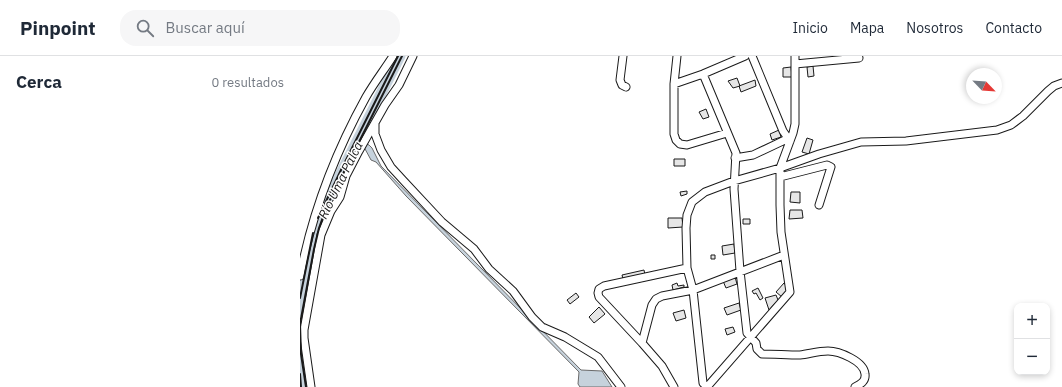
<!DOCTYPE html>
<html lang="es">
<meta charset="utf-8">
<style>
body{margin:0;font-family:"IBM Plex Sans",sans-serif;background:#f6f6f7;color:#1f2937}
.controls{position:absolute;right:12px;bottom:12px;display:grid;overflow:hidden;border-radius:8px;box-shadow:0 2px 6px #0003}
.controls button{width:36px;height:36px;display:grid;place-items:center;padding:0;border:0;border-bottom:1px solid #e0e1e3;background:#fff;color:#1f2937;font:20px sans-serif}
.compass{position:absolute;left:666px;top:12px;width:36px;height:36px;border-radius:50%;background:#fff;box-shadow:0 2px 6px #0003;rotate:115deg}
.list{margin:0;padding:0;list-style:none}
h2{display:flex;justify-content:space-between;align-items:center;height:52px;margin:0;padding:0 16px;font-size:17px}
h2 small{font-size:13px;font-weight:400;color:#747a83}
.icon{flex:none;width:22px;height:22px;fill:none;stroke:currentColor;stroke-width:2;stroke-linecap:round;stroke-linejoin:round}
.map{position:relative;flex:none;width:762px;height:331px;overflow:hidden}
header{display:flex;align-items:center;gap:24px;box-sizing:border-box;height:56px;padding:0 20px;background:#fff;border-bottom:1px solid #e0e1e3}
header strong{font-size:19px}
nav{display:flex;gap:22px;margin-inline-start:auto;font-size:14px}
.search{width:280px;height:36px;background:#f6f6f7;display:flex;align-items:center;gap:10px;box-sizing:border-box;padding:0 14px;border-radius:16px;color:#747a83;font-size:15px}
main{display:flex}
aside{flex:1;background:#fff}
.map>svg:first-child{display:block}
.water{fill:#c6d2dc;stroke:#6a6a6a}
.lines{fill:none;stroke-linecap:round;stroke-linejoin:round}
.stream{stroke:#c6d2dc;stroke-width:2}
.river{stroke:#c6d2dc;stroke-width:11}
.building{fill:#e6e6e6;stroke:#1a1a1a}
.minor-casing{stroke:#1a1a1a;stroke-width:9}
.minor{stroke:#fff;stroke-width:7}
.wall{stroke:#1a1a1a;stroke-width:2}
.labels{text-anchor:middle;stroke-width:3;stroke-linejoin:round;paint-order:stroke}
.water-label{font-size:13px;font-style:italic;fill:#1a1a1a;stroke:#fff}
</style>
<header>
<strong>Pinpoint</strong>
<div class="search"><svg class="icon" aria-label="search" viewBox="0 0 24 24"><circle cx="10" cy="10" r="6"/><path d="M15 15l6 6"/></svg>Buscar aquí</div>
<nav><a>Inicio</a><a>Mapa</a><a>Nosotros</a><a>Contacto</a></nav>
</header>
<main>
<aside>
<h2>Cerca<small>0 resultados</small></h2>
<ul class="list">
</ul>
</aside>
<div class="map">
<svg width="762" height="331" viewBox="0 0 762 331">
<rect width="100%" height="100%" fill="#fff"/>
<path class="water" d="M67,88L69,89L72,92L81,110L281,314L302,315L312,331H280L278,328L279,316L106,140L76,106L71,104L64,91Z"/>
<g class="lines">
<path class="stream" d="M62,76L64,78V80
M2,331L4,328"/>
<path class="river" d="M0,255L12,188L20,163L34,131L100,0
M0,305L4,331"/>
</g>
<path class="building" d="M513,10L514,20L508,21L507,11Z
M491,11L492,21H483V12Z
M437,22L440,30L433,32L428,25Z
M455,24L456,30L441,36L439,30Z
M406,53L409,61L403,63L399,56Z
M479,74L481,81L472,84L470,78Z
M507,82L513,84L509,98L502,96Z
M374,103H385V110H374Z
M387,135V138L381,140L380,136Z
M491,136H500V147L490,146Z
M490,154H502L503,162L489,163Z
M368,162H382L383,171L368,172Z
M443,163H450V168H443Z
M434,188L435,197L423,199L422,190Z
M411,199H415V203H411Z
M344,214L345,219L323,223L322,219Z
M435,221L437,228L426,232L423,225Z
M377,227L378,230L384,229V231L373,234L372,229Z
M484,227L489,233L482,241L476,236Z
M458,232L463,242L460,244L456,237L454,238L452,235Z
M276,237L279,241L270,248L267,244Z
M476,239L478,244L469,254L465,242Z
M439,247L441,254L427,259L424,252Z
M299,251L305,258L294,267L289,261Z
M384,254L386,262L376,265L373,257Z
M433,271L435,276L427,279L425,273Z"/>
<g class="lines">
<defs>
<path id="minor" d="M323,0L320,24L322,29L326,31
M377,0L374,28V78L376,84L380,88L387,89L427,77
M452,0L483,75L490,85
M495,8L559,2
M403,18L436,97L434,133L440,215L447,277L456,287L457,293L462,298C475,298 487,299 500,299C509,298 518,295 528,295C539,295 564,305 565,318C566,325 561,328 555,331
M374,28L403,18L445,0
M75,68V78L81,94L91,111L102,123L142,166L174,193L189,213L213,235L232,261L242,271L265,281L298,301L321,331
M435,102L453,99L487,83
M480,121L527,109L531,111L519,149
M0,220C12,157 35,97 66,41C74,27 84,14 93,0
M342,287L299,241L298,237L299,233L304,230L387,212
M11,331L4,282V274L21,179L31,155L40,141L46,120L59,95L85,49L99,29L113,0
M374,331L362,310L342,287L352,249L356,243L362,240L393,234L484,199
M407,331L403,327L393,234L387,212L386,172L387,159L392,146L405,136L434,125L480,112L519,98L561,86L606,85L697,74L711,69L723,60L748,35L754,30L762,27
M407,331L490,236L481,176L480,149V112L493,77L495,68V0"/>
</defs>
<use href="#minor" class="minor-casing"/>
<use href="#minor" class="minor"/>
<path class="wall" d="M18,162L41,114L98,0
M0,242L13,177
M0,318L1,331
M6,331L1,298L0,268L14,193L19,172L27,150L102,0"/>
</g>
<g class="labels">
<g class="water-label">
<text transform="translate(40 124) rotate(-64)" y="5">Río Uma Palca</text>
</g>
</g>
</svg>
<div class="controls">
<button>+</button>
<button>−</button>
</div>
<svg class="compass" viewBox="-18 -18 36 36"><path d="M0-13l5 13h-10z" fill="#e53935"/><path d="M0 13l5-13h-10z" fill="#747a83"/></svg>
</div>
</main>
